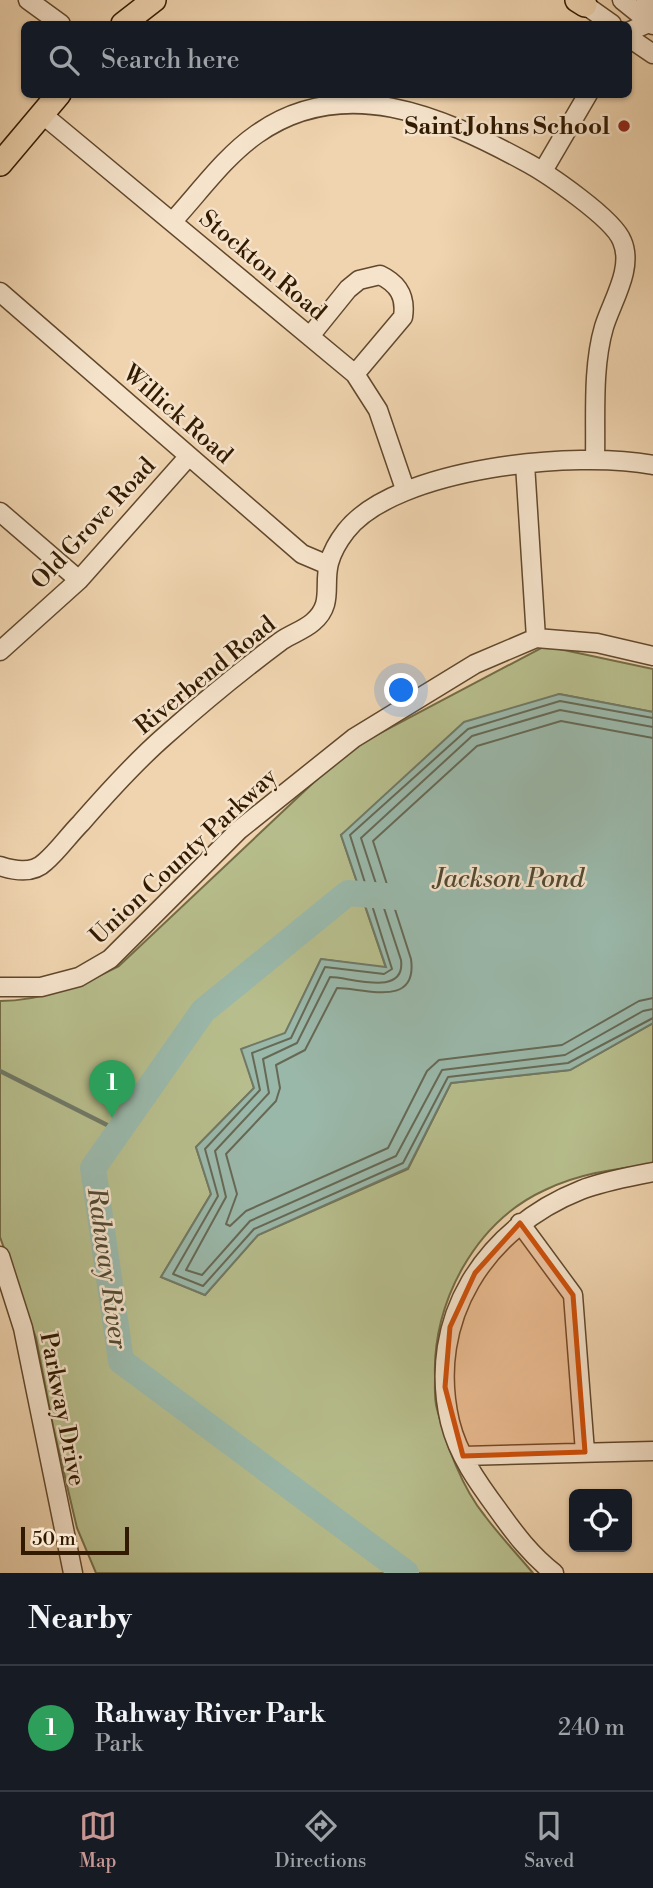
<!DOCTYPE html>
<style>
body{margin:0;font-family:"Libre Bodoni",serif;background:#20242c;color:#f1f3f6}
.controls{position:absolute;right:21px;bottom:21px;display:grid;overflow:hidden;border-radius:10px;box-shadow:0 2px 5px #0004}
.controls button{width:63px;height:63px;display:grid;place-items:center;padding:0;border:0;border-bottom:2px solid #363941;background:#171b24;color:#f1f3f6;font:35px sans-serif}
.scale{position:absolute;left:21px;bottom:18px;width:108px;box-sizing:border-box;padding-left:7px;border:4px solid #321a00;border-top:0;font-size:19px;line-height:24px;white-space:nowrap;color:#321a00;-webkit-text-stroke:5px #f5e3cb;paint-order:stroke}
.you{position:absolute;left:402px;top:691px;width:24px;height:24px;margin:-18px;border:5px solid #fff;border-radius:50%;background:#1a73e8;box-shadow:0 0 0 10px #1a73e833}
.badge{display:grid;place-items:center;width:46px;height:46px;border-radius:50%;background:#c59692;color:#fff;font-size:23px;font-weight:700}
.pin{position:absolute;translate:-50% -58px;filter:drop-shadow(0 2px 4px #0008)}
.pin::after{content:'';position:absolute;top:37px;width:24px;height:21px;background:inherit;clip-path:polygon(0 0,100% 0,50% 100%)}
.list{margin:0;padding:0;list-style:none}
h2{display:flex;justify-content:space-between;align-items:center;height:91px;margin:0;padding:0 28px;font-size:30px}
h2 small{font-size:23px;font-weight:400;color:#9ea1a6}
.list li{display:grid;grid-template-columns:46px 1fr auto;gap:21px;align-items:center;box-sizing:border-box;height:126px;padding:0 28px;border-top:2px solid #363941}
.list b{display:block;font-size:26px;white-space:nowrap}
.list p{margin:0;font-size:23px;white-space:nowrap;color:#9ea1a6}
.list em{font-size:23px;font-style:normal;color:#9ea1a6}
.icon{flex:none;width:38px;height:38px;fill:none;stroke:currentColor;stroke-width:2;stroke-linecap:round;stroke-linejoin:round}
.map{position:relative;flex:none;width:653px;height:1573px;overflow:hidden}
.search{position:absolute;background:#171b24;box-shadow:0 2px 5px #0004;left:21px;right:21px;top:21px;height:77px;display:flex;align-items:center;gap:18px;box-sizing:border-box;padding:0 24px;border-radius:10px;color:#9ea1a6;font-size:26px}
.sheet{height:217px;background:#171b24}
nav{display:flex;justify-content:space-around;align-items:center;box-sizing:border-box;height:98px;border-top:2px solid #363941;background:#171b24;font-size:19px;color:#9ea1a6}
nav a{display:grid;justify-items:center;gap:4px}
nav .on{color:#c59692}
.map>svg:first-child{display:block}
.green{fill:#b7bd8c;stroke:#746c46;stroke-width:2}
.water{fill:#9ab8aa;stroke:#707966;stroke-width:2}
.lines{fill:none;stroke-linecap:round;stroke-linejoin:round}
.shore{stroke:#666955;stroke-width:2}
.stream{stroke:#707966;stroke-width:4.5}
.river{stroke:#9ab8aa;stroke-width:26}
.minor-casing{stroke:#61482c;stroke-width:21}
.major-casing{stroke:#321a00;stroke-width:26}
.minor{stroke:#f5e3cb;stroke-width:18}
.major{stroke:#efd4af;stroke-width:23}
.marked{fill:#cd500a;fill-opacity:0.2;stroke:#cd500a;stroke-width:5;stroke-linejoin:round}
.poi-dot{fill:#8f2418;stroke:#f5e3cb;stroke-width:2.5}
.labels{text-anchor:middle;stroke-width:5;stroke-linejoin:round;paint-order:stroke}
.poi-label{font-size:24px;font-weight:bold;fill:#321a00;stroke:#f5e3cb;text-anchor:end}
.street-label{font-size:24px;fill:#321a00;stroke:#f5e3cb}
.water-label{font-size:26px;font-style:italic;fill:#514933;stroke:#f5e3cb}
</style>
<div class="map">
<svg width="653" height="1573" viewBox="0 0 653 1573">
<rect width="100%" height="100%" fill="#efd4af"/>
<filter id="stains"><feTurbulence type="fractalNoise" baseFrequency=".00286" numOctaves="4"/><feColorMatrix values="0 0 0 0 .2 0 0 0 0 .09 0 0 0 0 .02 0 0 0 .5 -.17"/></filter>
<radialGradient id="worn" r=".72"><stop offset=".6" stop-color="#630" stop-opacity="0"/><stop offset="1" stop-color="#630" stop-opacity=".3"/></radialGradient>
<path class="green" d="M545,646L653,669V712L559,694L341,835L386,968L321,959L285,1034L242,1049L254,1088L196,1147L211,1194L161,1277L205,1295L258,1235L408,1169L451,1083L570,1070L653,1023V1164C615,1169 580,1173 545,1190C475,1222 432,1303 435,1377C435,1388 434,1399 437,1409C446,1444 462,1488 485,1516C500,1536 517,1554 533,1573H96L77,1528L53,1426L36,1338L0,1237V1001C42,1001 82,985 119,966L348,750Z"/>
<path class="water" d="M559,694L653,712V1023L570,1070L451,1083L408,1168L258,1235L205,1295L161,1277L211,1194L196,1147L254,1088L241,1049L285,1033L321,959L386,967L341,835L464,722Z"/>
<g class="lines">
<path class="shore" d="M653,718L560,701L468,729L350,835L392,969L384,974L325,967L291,1038L252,1053L260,1090L205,1149L218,1196L173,1274L203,1286L254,1229L403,1163L448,1077L568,1063L653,1018
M653,727L560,710L472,736L361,838L401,960C406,998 350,977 330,977L297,1043L263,1059L269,1093L215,1151L226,1197L186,1270L202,1275L250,1221L396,1156L442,1070L565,1055L643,1011L653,1009
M653,738L561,721L477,746L373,841L411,959C418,1009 363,988 337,988L305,1050L276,1065L280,1088L276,1101L226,1154L237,1194L226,1224L230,1226L246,1211L388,1148L427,1071L439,1060L562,1045L639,1001L653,998"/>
<path class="stream" d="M0,1071L119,1131"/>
<path class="river" d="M398,897L348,893L203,1011L93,1168L121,1361L406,1573"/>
<defs>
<path id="minor" d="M28,0L61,24
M622,0L653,25
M585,5L612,24
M628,32L651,22L646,0
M628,37L653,54
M42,114L355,374L378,410L405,489
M543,171L588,94
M172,222C199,193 224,157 257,134C344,73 441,116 524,161C547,173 614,219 622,241C634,268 612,301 604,327C592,368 596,417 595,459
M0,292L302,554L328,565
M310,336L348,289L359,280L380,275C399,284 406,297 403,317L355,374
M525,464L536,638
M0,512L79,580
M0,651L79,580L189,456
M0,866C15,871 33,874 45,862C58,851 69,835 81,823C108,792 135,762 166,735C202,703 242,670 281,641C291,634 304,630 313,622C334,604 323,586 329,563C332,552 339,540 346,531C396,467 578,450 653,465
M0,987H41L79,977L110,959L239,830L354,738L475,664L536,638L597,643L653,656
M520,1223L573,1295L585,1452
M0,1256L23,1328L73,1573
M463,1456L653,1451
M554,1573C531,1555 515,1534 498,1510C478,1483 458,1455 450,1422C426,1319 485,1228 581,1190C604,1181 629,1177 653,1172"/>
<path id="major" d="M577,0L585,5
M123,24L154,0
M0,164L59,94"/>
</defs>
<use href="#minor" class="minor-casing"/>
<use href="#major" class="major-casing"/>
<use href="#minor" class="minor"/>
<use href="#major" class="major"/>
</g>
<path class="marked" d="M520,1223L573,1295L585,1452L463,1456L445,1387L450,1327L475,1273Z"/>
<circle class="poi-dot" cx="624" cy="126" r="7"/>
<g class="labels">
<g class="poi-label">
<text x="610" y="134">Saint Johns School</text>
</g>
<g class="street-label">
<text transform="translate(263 265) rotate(40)" y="8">Stockton Road</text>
<text transform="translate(178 414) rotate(41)" y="8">Willick Road</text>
<text transform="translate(93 523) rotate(-47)" y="8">Old Grove Road</text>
<text transform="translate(205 675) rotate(-39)" y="8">Riverbend Road</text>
<text transform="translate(183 856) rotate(-43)" y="8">Union County Parkway</text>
<text transform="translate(63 1409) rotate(79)" y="8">Parkway Drive</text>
</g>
<g class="water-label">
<text x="509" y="887">Jackson Pond</text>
<text transform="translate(108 1268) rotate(82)" y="9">Rahway River</text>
</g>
</g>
<rect width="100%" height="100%" filter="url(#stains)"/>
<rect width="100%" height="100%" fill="url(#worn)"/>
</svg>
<div class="controls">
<button><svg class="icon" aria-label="locate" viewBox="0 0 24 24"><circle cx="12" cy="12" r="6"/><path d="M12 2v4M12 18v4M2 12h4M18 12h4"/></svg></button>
</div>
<div class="scale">50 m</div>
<div class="you"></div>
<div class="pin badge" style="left:112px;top:1118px;background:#2e9e5b">1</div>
<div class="search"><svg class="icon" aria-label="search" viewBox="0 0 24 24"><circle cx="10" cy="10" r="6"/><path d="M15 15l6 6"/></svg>Search here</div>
</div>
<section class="sheet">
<h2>Nearby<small></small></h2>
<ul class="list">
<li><span class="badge" style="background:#2e9e5b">1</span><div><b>Rahway River Park</b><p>Park</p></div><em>240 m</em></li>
</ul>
</section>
<nav>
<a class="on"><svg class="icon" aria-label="map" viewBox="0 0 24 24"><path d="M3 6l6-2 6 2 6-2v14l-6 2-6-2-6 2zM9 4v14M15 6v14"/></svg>Map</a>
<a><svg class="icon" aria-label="directions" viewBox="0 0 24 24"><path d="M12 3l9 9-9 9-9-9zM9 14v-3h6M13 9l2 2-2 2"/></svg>Directions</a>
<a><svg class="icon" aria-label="saved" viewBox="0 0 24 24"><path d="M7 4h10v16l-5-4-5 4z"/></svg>Saved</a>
</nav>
